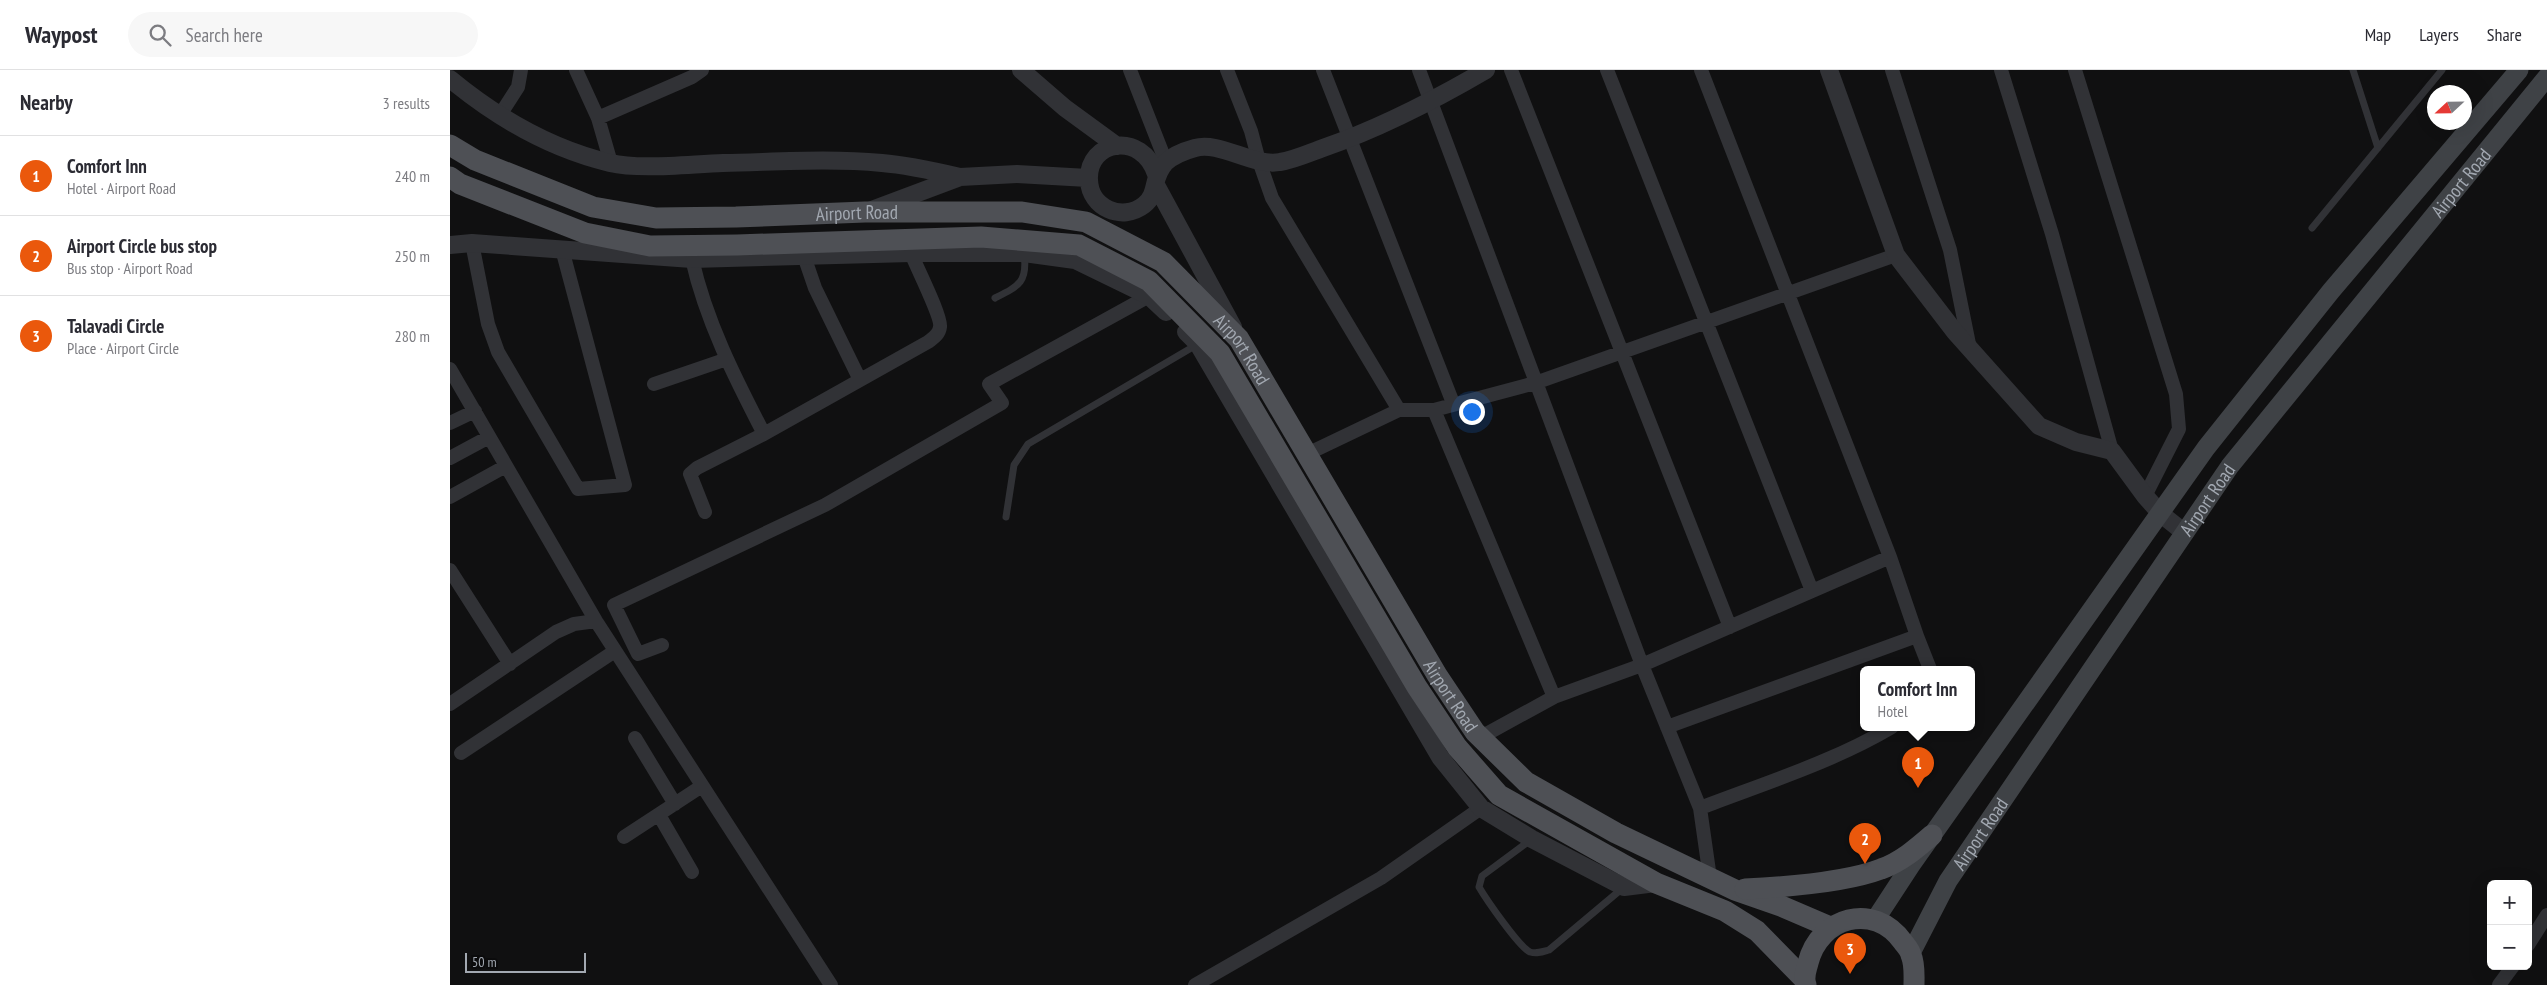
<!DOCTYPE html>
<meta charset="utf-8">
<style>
body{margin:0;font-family:"PT Sans Narrow",sans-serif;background:#f7f7f7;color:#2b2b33}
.controls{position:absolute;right:15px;bottom:15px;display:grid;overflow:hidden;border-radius:8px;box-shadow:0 5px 20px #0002}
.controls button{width:45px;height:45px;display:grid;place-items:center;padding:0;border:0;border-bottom:1px solid #e1e1e2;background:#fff;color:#2b2b33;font:25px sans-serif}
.compass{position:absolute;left:1977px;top:15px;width:45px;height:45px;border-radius:50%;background:#fff;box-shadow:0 5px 20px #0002;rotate:248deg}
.scale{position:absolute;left:15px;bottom:12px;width:121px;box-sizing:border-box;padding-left:5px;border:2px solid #a2a8b1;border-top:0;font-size:14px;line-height:18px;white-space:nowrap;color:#a2a8b1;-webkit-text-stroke:4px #0b0b0c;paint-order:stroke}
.you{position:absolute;left:1021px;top:341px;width:18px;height:18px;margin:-12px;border:4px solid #fff;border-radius:50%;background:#1a73e8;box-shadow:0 0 0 8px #1a73e833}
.badge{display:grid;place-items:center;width:32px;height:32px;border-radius:50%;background:#ea580c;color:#fff;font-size:16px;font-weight:700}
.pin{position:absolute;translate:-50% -41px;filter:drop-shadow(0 1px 2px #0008)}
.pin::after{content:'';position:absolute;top:26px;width:18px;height:15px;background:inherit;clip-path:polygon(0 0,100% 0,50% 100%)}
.popup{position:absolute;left:1410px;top:596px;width:115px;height:65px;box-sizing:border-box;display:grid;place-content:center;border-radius:8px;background:#fff;filter:drop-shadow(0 1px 4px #0005);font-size:16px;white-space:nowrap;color:#7c7c81}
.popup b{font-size:19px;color:#2b2b33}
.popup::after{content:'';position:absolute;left:50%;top:100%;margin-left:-10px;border:10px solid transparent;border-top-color:#fff}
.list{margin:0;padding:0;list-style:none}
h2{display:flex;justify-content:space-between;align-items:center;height:65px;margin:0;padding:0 20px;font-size:21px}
h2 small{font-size:16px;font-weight:400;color:#7c7c81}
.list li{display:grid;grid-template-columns:32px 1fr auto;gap:15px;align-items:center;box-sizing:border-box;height:80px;padding:0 20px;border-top:1px solid #e1e1e2}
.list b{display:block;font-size:19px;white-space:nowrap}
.list p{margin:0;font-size:16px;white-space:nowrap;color:#7c7c81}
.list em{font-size:16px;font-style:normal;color:#7c7c81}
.icon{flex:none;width:28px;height:28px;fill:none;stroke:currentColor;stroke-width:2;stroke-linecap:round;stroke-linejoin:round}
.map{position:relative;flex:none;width:2097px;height:915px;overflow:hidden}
header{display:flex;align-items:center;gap:30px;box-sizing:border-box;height:70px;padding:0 25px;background:#fff;border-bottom:1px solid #e1e1e2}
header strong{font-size:24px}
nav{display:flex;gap:28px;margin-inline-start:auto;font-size:18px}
.search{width:350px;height:45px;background:#f7f7f7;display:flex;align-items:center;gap:12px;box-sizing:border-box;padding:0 18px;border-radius:28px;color:#7c7c81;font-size:19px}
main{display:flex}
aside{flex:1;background:#fff}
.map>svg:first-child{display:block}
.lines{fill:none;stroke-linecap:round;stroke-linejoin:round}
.service{stroke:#313236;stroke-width:7}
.minor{stroke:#313236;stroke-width:14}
.tertiary{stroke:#313236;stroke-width:18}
.secondary{stroke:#3f4246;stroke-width:19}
.primary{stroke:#4e5055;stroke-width:21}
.labels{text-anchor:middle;stroke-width:4;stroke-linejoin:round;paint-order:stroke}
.street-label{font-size:19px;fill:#a2a8b1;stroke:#0b0b0c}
</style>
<header>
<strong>Waypost</strong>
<div class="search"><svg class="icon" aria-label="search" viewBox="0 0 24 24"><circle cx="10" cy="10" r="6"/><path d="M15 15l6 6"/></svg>Search here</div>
<nav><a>Map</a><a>Layers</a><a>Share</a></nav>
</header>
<main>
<aside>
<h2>Nearby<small>3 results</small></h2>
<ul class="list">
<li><span class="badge">1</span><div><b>Comfort Inn</b><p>Hotel · Airport Road</p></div><em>240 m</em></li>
<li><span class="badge">2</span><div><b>Airport Circle bus stop</b><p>Bus stop · Airport Road</p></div><em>250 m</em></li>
<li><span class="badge">3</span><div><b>Talavadi Circle</b><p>Place · Airport Circle</p></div><em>280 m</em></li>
</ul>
</aside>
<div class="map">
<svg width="2097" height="915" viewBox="0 0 2097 915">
<rect width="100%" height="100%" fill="#101011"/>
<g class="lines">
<path class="service" d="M1903,0L1928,78
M1862,158L1992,0
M545,228C569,216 578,212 574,183
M556,447L564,395L578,374L748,274
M1082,769L1032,806L1029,817C1036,829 1069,877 1080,882C1087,884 1092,882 1099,880L1174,817"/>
<path class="minor" d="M126,0L148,48L161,93
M680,0L716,92
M777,0L801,61L809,91L822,128L949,340
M873,0L1003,333
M969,0L1192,595L1250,738L1260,808
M1061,0L1280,557
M1157,0L1362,521
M1442,0L1500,180L1520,279
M1551,0L1602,164L1662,381
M1625,0L1726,324L1729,359L1695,426
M50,45L68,17L71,0
M148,48L242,7L252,0
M22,173L38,254L48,282L128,419L175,415L112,179
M354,186L365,218L410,310
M242,189C256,251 285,308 314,364
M0,299L146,551L381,915
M204,314L277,289
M984,340L1104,627
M0,353L25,341
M857,384L949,340H984L1085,313L1446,185
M0,388L39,367
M0,427L56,396
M255,442L240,404L247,398L314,364L478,272C483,268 489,265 490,257C492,247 466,196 461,183
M1440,487L1467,566
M0,500L60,594
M212,575L188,584L164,535L375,435L552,333L539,314L699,226
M0,634L106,562L124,554L146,551
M1217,657L1467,566L1480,599
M1031,667L1104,627L1192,595L1440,487L1251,0
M185,668L225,734
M11,683L165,581
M1250,738C1315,713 1383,692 1442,657
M209,745L242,802
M174,767L252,716
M2078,875L2097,845
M745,915L931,808L1031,738
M2049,915L2063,896"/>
<path class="tertiary" d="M571,0L615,38L667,76
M1379,0L1446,185L1505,262L1589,356L1626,372L1662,381L1695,426L1711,444L1735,463
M0,9C46,47 101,79 160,93C190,100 240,94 273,93C326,92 379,88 432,93C458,95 484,101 510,107
M706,104C692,61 637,70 639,110C640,138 672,152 694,135C709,123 701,108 715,93C723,85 734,81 745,78C770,71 803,97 830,92C844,90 859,83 873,78C931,58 983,31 1036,0
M706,115L783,257
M422,140L510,107L567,104L638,108
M0,175L22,173L242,189L461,183H574L625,190L699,226L716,242
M736,262L748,274L990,687L1031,738L1082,769L1174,817L1206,813"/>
<g class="secondary">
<path d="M1425,850L1461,795L1756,378L1881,221L2069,0"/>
<path id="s1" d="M1461,883L1498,811L1780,396L2097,7"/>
</g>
<g class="primary">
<path id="s2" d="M0,75L25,90L143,137L206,148L286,147L415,142H572L636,152L713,192L789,269L987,605L1025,662L1076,712L1166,763L1285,820L1331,836L1380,857"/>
<path d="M0,107L10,114L135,163L200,176L287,175L531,167L629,175L699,211L770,283L967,617L1007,677L1049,725L1206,813L1275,841L1307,861L1354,909"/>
<path d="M1295,819C1335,817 1394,813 1431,799C1451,792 1467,778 1482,765"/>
<path d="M1356,915C1353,907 1356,901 1358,893C1369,847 1424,831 1453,872C1456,876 1460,880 1461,885C1465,894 1464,905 1464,915"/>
</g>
</g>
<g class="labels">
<g class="street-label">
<text dy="7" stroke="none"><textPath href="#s1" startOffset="948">Airport Road</textPath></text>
<text dy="7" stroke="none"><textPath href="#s2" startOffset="421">Airport Road</textPath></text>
<text dy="7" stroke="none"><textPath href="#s2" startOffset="856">Airport Road</textPath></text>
<text dy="7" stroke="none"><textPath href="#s1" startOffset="542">Airport Road</textPath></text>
<text dy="7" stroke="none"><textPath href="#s2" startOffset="1261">Airport Road</textPath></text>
<text dy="7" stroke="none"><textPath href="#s1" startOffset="138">Airport Road</textPath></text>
</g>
</g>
</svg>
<div class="controls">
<button>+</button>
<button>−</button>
</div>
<svg class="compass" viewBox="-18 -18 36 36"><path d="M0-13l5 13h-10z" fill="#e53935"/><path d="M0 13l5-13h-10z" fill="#7c7c81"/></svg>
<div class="scale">50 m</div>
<div class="you"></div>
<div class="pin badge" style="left:1468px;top:718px">1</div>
<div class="popup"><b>Comfort Inn</b>Hotel</div>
<div class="pin badge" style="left:1415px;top:794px">2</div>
<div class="pin badge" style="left:1400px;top:904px">3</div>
</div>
</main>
